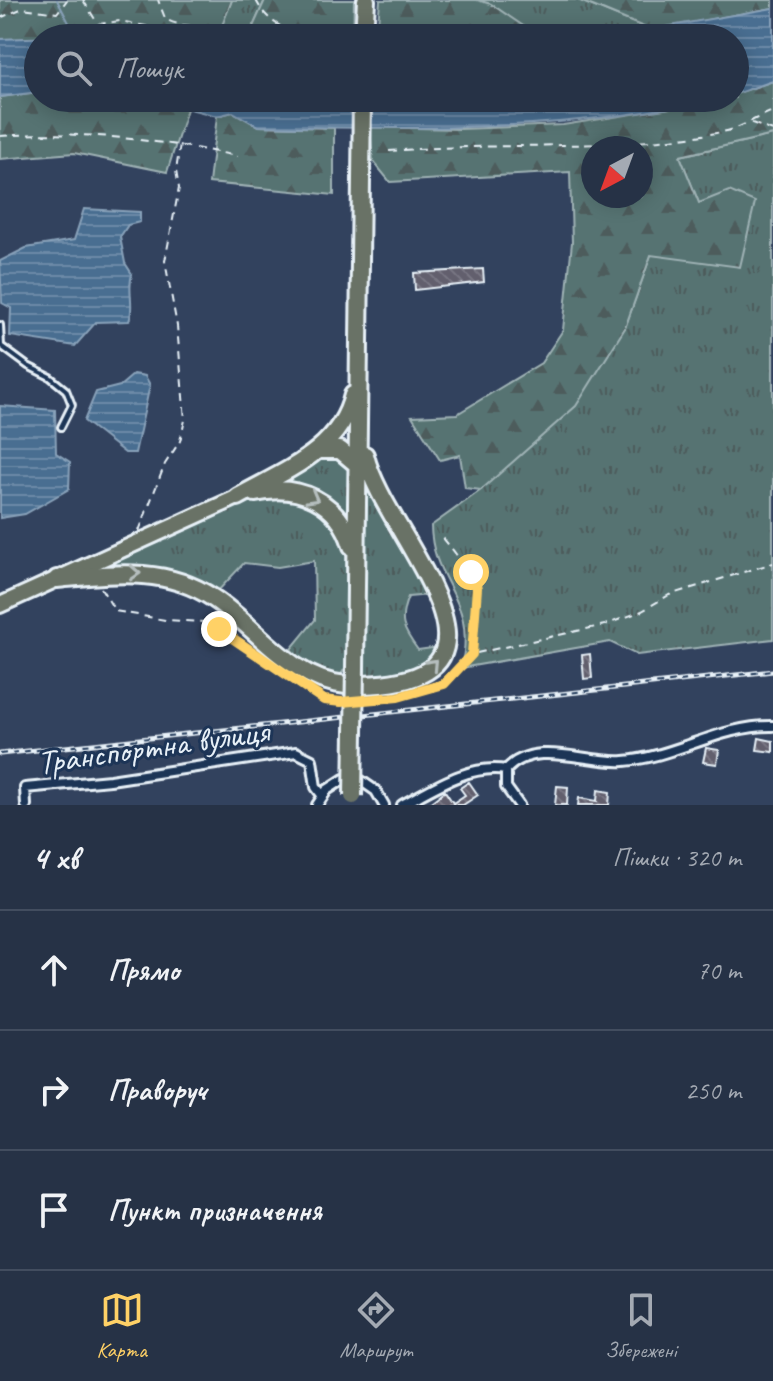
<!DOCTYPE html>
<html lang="uk">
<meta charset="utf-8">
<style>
body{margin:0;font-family:Caveat,sans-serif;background:#323e51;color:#f1f3f6}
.compass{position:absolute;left:581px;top:136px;width:72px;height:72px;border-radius:50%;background:#263246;box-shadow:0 4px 20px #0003;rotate:221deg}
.stop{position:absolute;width:24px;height:24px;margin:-18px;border:6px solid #ffd166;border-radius:50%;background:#fff}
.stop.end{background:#ffd166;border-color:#fff;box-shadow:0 2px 8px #0008}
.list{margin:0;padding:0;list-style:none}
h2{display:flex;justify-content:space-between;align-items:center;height:104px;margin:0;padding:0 32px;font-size:34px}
h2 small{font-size:26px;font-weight:400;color:#a4aab3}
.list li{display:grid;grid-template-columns:52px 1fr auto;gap:24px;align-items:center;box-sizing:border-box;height:120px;padding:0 32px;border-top:2px solid #424d5f}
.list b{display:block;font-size:30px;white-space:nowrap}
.list em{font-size:26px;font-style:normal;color:#a4aab3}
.icon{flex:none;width:44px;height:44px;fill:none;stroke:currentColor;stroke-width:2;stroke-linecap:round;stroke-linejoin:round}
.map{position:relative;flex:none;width:773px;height:805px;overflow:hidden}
.search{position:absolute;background:#263246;box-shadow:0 4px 20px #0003;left:24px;right:24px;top:24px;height:88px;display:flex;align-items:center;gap:20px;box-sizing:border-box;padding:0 28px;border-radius:44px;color:#a4aab3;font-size:30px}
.sheet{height:464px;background:#263246}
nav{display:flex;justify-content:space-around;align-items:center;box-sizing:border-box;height:112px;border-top:2px solid #424d5f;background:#263246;font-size:22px;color:#a4aab3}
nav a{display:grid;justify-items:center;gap:4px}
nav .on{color:#ffd166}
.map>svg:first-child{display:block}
.grass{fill:url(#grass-tufts);stroke:#9fb2b5;stroke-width:2}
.forest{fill:url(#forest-firs);stroke:#9fb2b5;stroke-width:2;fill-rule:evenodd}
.water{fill:url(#water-rules);stroke:#89a2ba;stroke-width:2}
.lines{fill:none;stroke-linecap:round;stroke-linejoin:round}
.stream{stroke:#89a2ba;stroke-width:2}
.building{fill:url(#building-back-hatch);stroke:#e8f1f8;stroke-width:2}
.lane-casing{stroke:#e8f1f8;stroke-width:10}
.street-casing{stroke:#e8f1f8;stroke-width:14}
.primary-casing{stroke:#e8f1f8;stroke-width:20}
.highway-casing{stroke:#e8f1f8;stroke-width:22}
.path{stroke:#e8f1f8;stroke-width:2;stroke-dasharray:8 6;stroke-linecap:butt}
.lane{stroke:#1d3557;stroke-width:4}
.street{stroke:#1d3557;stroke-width:8}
.primary{stroke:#697266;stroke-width:14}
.highway{stroke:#697266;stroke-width:16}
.rail-casing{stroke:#e8f1f8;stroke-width:5}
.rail{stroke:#1d3557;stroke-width:2;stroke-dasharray:6;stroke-linecap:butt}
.highway-bridge-casing{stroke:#e8f1f8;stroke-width:22;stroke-linecap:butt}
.highway-bridge{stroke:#697266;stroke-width:16}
.oneway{stroke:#b5bebe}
.route{stroke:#ffd166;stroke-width:10}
.labels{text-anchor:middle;stroke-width:6;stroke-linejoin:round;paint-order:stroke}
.street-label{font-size:34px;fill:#e8f1f8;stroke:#1d3557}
</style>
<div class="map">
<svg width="773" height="805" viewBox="0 0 773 805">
<defs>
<pattern id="grass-tufts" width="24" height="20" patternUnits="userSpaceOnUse" patternTransform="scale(2)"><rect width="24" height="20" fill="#567372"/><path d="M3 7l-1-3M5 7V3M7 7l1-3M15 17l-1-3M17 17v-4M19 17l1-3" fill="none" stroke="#4d5b5c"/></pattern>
<pattern id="forest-firs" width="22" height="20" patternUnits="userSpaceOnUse" patternTransform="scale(2)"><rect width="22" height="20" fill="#567372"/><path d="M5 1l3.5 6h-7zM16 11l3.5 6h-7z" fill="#4d5b5c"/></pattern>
<pattern id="water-rules" width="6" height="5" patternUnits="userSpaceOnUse" patternTransform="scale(2)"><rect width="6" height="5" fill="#496e91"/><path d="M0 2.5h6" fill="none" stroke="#6c8aa7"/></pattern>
<pattern id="building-back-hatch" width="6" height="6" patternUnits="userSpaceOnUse" patternTransform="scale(2)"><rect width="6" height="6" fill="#625f6d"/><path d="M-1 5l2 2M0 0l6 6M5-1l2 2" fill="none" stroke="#787683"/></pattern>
</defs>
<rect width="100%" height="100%" fill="#32425e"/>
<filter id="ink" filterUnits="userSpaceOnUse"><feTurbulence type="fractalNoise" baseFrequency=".0125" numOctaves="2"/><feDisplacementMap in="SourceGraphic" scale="16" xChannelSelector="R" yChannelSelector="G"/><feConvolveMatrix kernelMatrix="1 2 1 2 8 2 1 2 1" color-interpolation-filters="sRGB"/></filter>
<g filter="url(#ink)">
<path class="grass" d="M232,0H265L248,38H217Z
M477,0H578L651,30C620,35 574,45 543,38C521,33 502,7 477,0Z
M773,135V639L637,655L610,642L461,668C478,597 432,585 431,526L481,490L625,328L651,255L699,203L680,156Z
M334,454L350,465L348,523L273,481L318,457Z
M365,483L432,595L408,597C398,621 403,630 418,650L440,647L416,672L365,678Z
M284,491L324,509L346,544L347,665L340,676L306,667L291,649L315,620L314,561L278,567L244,563L217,592C170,569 153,566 101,567L242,501Z"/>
<path class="forest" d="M0,0H232L217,38L0,39Z
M265,0H354L353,38H248Z
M380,0H477L491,4L541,38H377Z
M578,0H773V8L651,30Z
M773,81V135L680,156L699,203L729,191L755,202L740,267L651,255L625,328L576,406L481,490L465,488L460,455L440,460L412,416L457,414L541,363L563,330L572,242L570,172L390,182L373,161L370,127L460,129L563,125L735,98V94ZM593,148H641V196H593Z
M38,92V98H146L187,109L167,172L74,153L0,159V97Z
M233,112L258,126L334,128V195L209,183L217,116Z"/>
<path class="water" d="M773,8V81L735,94V38H602Z
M54,37L61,38H38V92L0,97V39Z
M146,98H718C566,133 413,129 258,126L233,112L217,116Z
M84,209L140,212V222L128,225L120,237L125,263L132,274C127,291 135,305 129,321L96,322L75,346L10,336L11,308L2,303L0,261L26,248L74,240Z
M134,374L145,376L150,385L135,453H125L84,421L96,392L120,386Z
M0,406L55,410L56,453L70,462L69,489L25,514L0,518Z"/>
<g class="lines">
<path class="stream" d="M57,0L77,38"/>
</g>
<path class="building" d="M483,269L484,282L415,290L414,273Z
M590,654L592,678L584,679L582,655Z
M759,738L773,741V752L757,750Z
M706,748L719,750L717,764L703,762Z
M469,782L478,795L463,805H427L445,791L453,803L465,795L460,788Z
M557,786L568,787L567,805H555Z
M598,790L610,792L609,805H578L579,798L597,801Z"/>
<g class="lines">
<defs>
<path id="lane" d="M0,325L1,346L28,366L50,377L66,390L72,405L61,427"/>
<path id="street" d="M506,770V787L519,805
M360,780L376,791L384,805
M26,805L25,788L110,780L296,752L312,760L316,787L322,795
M317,805L327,790L344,779
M402,805C434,788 469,764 506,770C535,738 587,764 624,761C675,757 721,725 773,726"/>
<path id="primary" d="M0,605L238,497"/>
<path id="highway" d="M364,38L366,0
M321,450H340L359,466
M255,493C298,483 339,501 352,546
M238,497C284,471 340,451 353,395
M57,579C112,574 165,566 213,598C258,627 289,680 346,685
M355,668L362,98
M362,685C540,681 383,534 365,455"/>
</defs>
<use href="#lane" class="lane-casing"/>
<use href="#street" class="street-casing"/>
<use href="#primary" class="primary-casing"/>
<use href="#highway" class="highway-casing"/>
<path class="path" d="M83,0L98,24L120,21L201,37L204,32C193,22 177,28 165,18L158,0
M256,0C273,37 316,37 350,36
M0,18L23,8L57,13L67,0
M752,123L773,131
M0,136C80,130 159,140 237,156
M389,151C499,142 612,151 722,132C740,129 756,117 773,111
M139,531L165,464L180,441L185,420L177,326L165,261L179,188L176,171L180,144
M443,538C485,589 477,590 472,653
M101,588L115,611L165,620L206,622L324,700L344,702
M366,700L398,697L444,684L472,654L605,625L642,611L669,595L773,563"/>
<use href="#lane" class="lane"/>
<use href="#street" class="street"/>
<use href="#primary" class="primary"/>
<use href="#highway" class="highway"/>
<defs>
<path id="rail" d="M0,754L773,671"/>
</defs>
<use href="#rail" class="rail-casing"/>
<use href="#rail" class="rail"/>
<defs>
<path id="highway-bridge" d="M353,796L355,668"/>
</defs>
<use href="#highway-bridge" class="highway-bridge-casing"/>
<use href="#highway-bridge" class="highway-bridge"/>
</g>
<defs><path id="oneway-chevron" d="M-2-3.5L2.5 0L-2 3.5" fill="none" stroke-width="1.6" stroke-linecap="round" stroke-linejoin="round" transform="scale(2)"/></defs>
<g class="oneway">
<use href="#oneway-chevron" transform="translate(313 498) rotate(29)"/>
<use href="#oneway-chevron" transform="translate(135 573) rotate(3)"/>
<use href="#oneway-chevron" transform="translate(433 664) rotate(-47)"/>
</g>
</g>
<g class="lines" filter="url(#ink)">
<path class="route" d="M219,629L324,700L341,702L398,697L444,684L472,654L477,588L471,572"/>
</g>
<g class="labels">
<g class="street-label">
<text transform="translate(153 746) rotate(-8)" y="12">Транспортна вулиця</text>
</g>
</g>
</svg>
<svg class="compass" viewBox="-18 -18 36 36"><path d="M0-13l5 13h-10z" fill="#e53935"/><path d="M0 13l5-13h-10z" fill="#a4aab3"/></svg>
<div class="stop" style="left:471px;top:572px"></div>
<div class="stop end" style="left:219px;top:629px"></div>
<div class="search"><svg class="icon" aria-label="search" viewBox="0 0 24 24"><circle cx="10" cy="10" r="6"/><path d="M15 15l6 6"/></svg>Пошук</div>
</div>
<section class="sheet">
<h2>4 хв<small>Пішки · 320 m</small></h2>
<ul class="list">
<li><svg class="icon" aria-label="ahead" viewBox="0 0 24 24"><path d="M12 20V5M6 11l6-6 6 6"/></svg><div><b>Прямо</b></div><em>70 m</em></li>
<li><svg class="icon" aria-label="right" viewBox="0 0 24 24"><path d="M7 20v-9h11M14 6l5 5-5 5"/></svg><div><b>Праворуч</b></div><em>250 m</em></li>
<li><svg class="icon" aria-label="arrive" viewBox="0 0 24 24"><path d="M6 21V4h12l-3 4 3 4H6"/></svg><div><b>Пункт призначення</b></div></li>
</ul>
</section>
<nav>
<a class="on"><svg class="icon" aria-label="map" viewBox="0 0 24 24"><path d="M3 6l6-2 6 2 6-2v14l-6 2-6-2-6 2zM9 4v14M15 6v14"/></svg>Карта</a>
<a><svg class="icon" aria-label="directions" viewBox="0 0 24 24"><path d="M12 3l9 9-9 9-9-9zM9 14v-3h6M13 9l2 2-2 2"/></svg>Маршрут</a>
<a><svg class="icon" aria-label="saved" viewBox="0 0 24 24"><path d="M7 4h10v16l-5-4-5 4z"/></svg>Збережені</a>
</nav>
